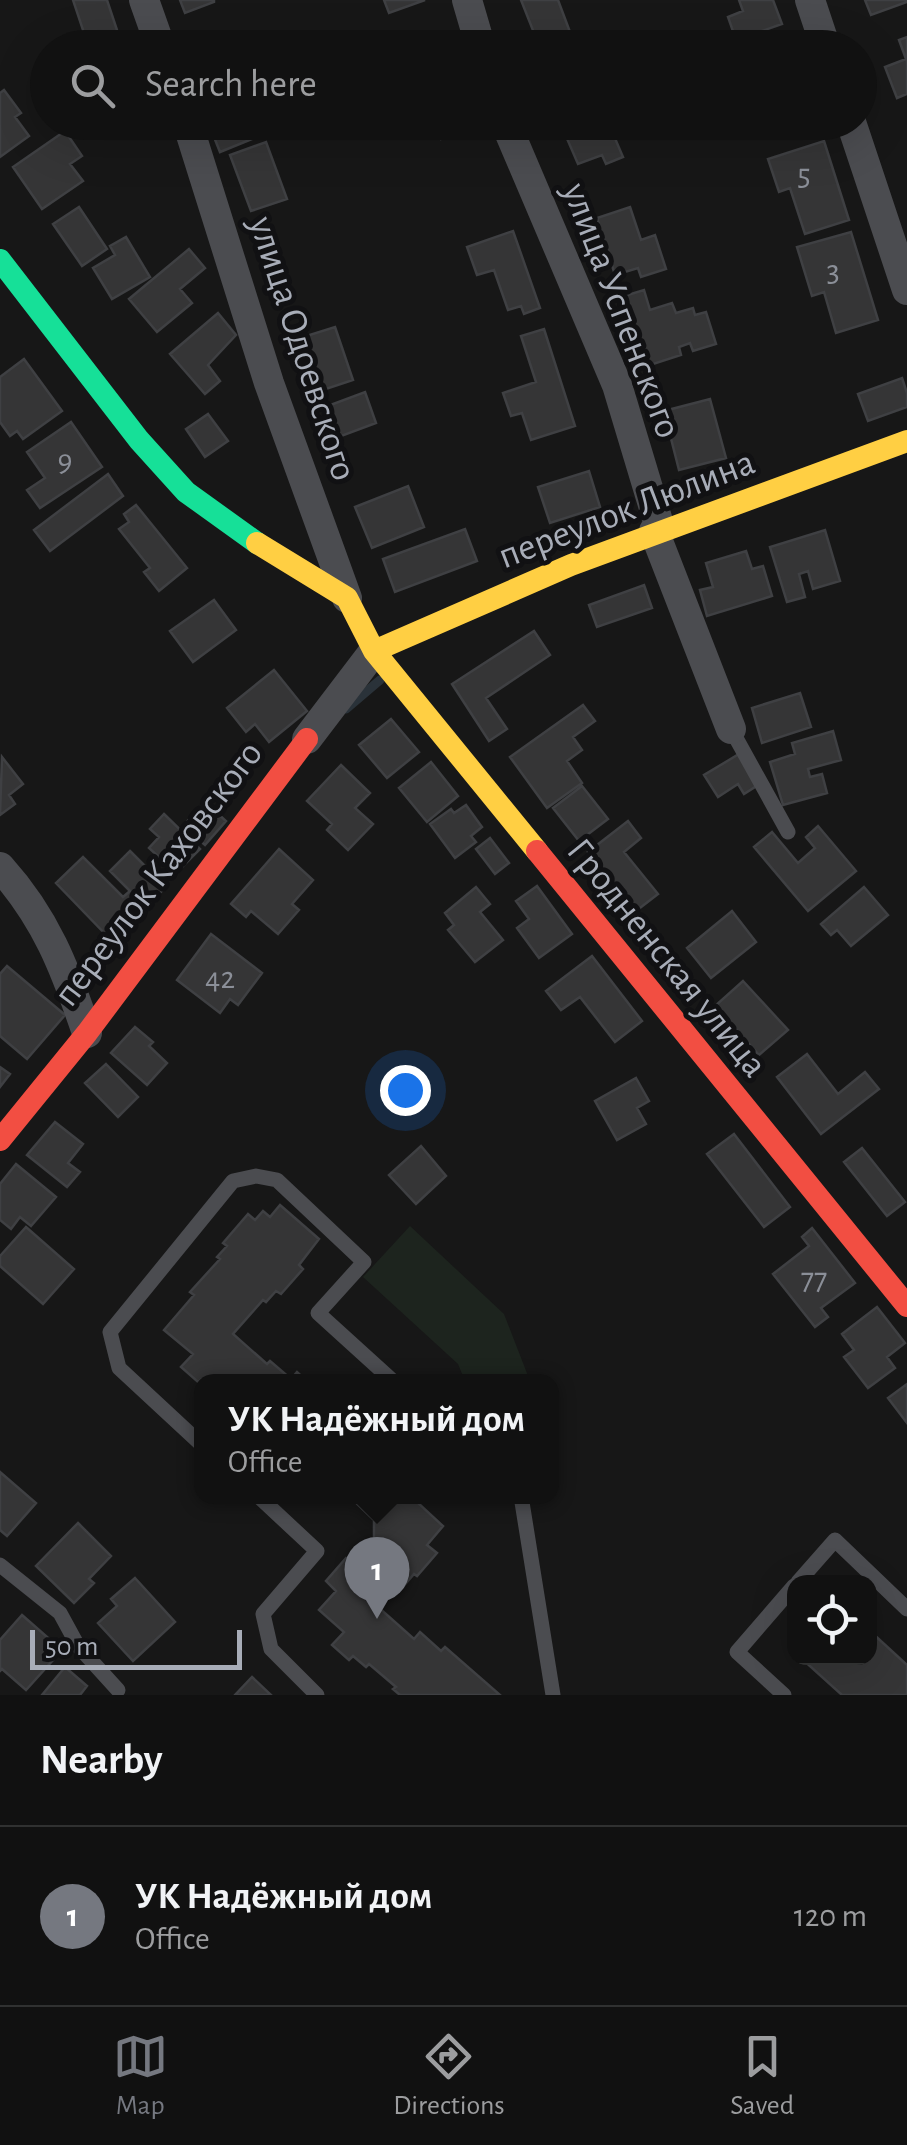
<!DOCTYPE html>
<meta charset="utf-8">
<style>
body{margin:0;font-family:"Alegreya Sans",sans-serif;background:#1e1f1f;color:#f1f3f6}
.controls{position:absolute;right:30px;bottom:30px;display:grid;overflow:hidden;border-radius:20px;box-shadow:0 10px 40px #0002}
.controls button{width:90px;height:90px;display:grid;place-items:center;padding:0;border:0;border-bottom:2px solid #303131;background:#111;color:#f1f3f6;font:50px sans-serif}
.scale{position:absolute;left:30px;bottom:25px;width:212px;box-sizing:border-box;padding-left:10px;border:5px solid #a8adb8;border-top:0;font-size:28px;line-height:35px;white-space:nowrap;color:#a8adb8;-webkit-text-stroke:8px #111113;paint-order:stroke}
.you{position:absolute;left:405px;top:1090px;width:35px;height:35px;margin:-25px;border:8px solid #fff;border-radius:50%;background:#1a73e8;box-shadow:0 0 0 15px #1a73e833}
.badge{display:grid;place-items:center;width:65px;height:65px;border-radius:50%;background:#757880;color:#fff;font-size:32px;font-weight:700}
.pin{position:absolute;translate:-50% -82px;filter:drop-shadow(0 2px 5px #0008)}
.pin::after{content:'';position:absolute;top:52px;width:35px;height:30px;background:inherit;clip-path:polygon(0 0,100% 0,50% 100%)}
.popup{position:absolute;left:194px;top:1374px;width:365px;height:130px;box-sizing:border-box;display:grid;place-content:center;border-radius:20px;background:#111;filter:drop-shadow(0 2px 8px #0005);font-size:32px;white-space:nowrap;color:#9c9d9f}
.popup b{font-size:38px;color:#f1f3f6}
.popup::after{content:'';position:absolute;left:50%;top:100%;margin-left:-20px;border:20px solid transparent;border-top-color:#111}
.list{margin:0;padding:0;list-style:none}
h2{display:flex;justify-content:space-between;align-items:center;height:130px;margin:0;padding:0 40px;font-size:42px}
h2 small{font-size:32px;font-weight:400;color:#9c9d9f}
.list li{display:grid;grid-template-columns:65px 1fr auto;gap:30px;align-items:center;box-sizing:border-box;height:180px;padding:0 40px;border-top:2px solid #303131}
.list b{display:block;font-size:38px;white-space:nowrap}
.list p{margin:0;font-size:32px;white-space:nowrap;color:#9c9d9f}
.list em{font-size:32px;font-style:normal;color:#9c9d9f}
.icon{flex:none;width:55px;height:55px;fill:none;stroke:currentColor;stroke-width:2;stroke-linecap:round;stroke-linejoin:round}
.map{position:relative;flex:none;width:907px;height:1695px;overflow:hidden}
.search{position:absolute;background:#111;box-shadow:0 10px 40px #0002;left:30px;right:30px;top:30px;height:110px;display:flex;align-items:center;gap:25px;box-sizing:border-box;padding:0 35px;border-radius:55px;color:#9c9d9f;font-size:38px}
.sheet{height:310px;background:#111}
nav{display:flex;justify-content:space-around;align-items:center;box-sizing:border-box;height:140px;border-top:2px solid #303131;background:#111;font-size:28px;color:#9c9d9f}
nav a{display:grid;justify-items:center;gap:5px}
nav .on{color:#757880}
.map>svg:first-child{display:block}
.green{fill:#1d241e}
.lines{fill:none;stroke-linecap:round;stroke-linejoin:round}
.stream{stroke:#2a3239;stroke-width:9}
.building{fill:#353536;stroke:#3f4043;stroke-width:2.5}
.lane{stroke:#4b4c50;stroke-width:15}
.street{stroke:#4b4c50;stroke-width:30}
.fast{stroke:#16e098;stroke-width:22}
.slow{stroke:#ffcf43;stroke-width:22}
.jam{stroke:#f24e42;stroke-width:22}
.labels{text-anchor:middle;stroke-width:10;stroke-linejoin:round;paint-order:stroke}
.number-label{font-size:32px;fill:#8b8f98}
.street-label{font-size:38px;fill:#a8adb8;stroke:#111113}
</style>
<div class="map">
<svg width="907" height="1695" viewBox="0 0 907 1695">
<rect width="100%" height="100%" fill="#171717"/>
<path class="green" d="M410,1226L504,1314L530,1381H465L458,1364L363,1277Z"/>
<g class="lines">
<path class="stream" d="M346,709L380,680"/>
</g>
<path class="building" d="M73,0H107L123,48H89Z
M180,0H214V2L185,13Z
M384,0H425L389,13Z
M521,0H558L576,48H540Z
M739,0H773L782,24L736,40L728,17L743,11Z
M865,0H907V2L871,15Z
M907,37V94L897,98L885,67L906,59L899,40Z
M254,39L258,48H232Z
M4,90L21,113L15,117L29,136L0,157V93Z
M208,122H252L257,137L220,152Z
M435,122H469L463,125L465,131L441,139Z
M592,122H608L623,157L606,164L602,155L578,164L565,134Z
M65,131L82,156L70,164L83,181L42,209L13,167Z
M824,141L849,220L805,234L790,188L779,192L768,159Z
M266,142L287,199L251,211L230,155Z
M79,207L107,249L82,266L53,224Z
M630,207L641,240L655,235L666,269L641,277L638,268L615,275L597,218Z
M513,231L540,308L524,314L521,306L508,310L494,270L477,275L467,247Z
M851,232L878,320L836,333L824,292L812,296L797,247Z
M126,237L150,277L112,299L93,268L115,255L110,246Z
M189,249L205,268L180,289L192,303L157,332L129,299Z
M644,290L650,310L672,303L676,313L693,308L695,315L706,312L716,344L693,351L690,343L679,347L681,355L647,366L624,296Z
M218,313L236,335L208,365L220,381L205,394L170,354Z
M335,327L353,380L320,391L303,337Z
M544,329L575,426L531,440L522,413L511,416L503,393L536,382L521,336Z
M24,359L62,411L23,439L17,431L10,436L0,422V377Z
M902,378L907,393V407L868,421L858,394Z
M365,392L376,423L336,438L325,407Z
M710,399L726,458L679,470L664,411Z
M208,414L228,441L205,457L186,429Z
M71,422L102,467L40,508L27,490L45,478L27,452Z
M589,471L600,507L550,523L538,487Z
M108,474L123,496L50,551L34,530Z
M408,486L424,527L372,548L355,507Z
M136,505L187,568L159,591L144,572L150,568L119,529L129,522L124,514Z
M465,529L477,561L395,592L383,559Z
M825,530L840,581L813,589L808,571L799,574L805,597L787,602L770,547Z
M746,551L752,569L763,566L772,596L707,616L700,590L713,587L706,563Z
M644,585L652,608L597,627L589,605Z
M214,600L236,630L193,662L170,631Z
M534,631L550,655L486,698L507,729L489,741L452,684Z
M274,670L307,711L269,742L255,724L246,732L227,708Z
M800,693L811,727L762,743L752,708Z
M583,705L595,721L573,737L582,750L567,761L582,783L547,808L510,757Z
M391,719L419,752L387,778L359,745Z
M833,731L841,760L808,769L810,777L822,774L827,793L783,805L770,762L795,754L792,743Z
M739,754L758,785L744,794L738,784L718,797L704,775Z
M2,757L23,784L9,795L15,804L0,815Z
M431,762L458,796L427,822L399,788Z
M341,765L370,793L355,808L373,824L348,850L327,830L332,824L307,801Z
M582,786L608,819L579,841L553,808Z
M205,802L226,821L205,845L183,826Z
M466,805L482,827L471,836L476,842L455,858L430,824L451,809L454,813Z
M164,814L200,849L176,873L149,848L159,837L150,829Z
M628,821L641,838L624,852L658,894L636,911L588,852Z
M818,826L856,871L808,911L754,847L772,832L798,863L815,848L806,837Z
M490,838L509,863L495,874L476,849Z
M279,849L313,880L292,904L299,910L278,934L251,911L246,917L231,904Z
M130,851L166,887L111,940L56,883L83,857L123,897L130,891L110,871Z
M537,886L572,934L539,958L517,928L529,919L516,901Z
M476,887L490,904L480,912L503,940L475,962L448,930L454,925L445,913Z
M864,887L888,915L851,946L837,930L831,935L821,924Z
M732,911L756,942L711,978L687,948Z
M211,934L262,973L238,1005L230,999L220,1013L177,980Z
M592,956L642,1021L615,1042L580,997L561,1010L546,991Z
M7,966L65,1015L27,1059L0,1036V974Z
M743,981L788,1030L759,1055L715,1006Z
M135,1027L153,1042L149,1046L167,1063L147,1085L111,1053Z
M807,1054L838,1094L865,1072L879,1089L821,1134L777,1077Z
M106,1064L138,1097L118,1117L85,1083Z
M0,1067L10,1074L0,1087Z
M636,1078L649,1101L637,1108L646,1124L617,1140L595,1101Z
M55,1122L83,1144L68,1163L80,1172L67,1187L27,1155Z
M734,1134L790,1207L764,1227L707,1154Z
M421,1146L446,1176L416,1204L389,1175Z
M862,1148L905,1202L887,1216L844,1162Z
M16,1164L56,1197L31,1226L20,1217L11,1229L0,1220V1184Z
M280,1205L319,1239L299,1265L303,1269L281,1294L276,1291L266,1302L263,1300L233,1334L267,1364L270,1361L291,1379L297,1372L308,1382H205L202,1379L198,1382L181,1367L193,1354L164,1330L194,1295L190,1292L220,1259L217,1257L227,1246L223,1243L248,1214L255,1220L263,1211L270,1217Z
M26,1227L74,1269L43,1304L0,1266V1256Z
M812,1228L855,1283L821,1308L828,1317L815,1327L773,1274L809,1246L802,1237Z
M877,1307L905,1343L887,1357L895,1368L868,1388L844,1357L854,1350L842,1334Z
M907,1384V1423L888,1398Z
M0,1472L36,1503L7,1536L0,1530Z
M349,1496H424L418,1503L443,1526L427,1545L437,1553L417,1576L414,1574L401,1589L397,1586L378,1607L414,1639L420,1632L441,1651L445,1647L500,1695H400L393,1689L396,1687L369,1664L366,1667L353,1656L349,1660L332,1645L344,1632L319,1610L336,1591L326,1581L346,1558L350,1560L360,1548L364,1552L374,1540V1520Z
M78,1523L111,1556L89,1579L94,1583L74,1603L36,1566Z
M135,1578L175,1622L133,1661L98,1623L117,1606L111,1599Z
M22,1615L62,1650L26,1690L2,1669L0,1671V1640Z
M870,1631L907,1665V1695H842L801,1658H870Z
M65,1667L87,1686L80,1695H42Z
M252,1677L271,1695H235Z"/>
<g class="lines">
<path class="lane" d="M731,729L788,832
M202,1445L119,1368L110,1332L233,1181L256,1176L277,1180L364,1262L318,1313L394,1382
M258,1496L317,1551L263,1614L271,1649L317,1695
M521,1496L553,1695
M0,1565L60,1613L78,1646L118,1690
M798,1582L835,1540L907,1609
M784,1695L737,1652L794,1586"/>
<path class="street" d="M144,0L161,48
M467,0L481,48
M810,0L826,48
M187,122L269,383L347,598
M505,122L617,385L660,528
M851,122L907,290
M654,531L731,729
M307,739L374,651
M0,867C46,918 65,968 87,1033"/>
<path class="fast" d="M0,260L139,440L186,492L257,543"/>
<path class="slow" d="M257,543L347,598L374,651L537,851
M374,651L571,565L907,441"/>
<path class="jam" d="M537,851L907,1306
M0,1140L87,1033L307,739"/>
</g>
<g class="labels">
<g class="number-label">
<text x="804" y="185">5</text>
<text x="833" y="281">3</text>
<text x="65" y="471">9</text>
<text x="220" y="988">42</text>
<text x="814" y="1289">77</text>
</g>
<g class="street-label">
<text transform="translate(623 310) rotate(69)" y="13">улица Успенского</text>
<text transform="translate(304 348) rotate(72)" y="13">улица Одоевского</text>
<text transform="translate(626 508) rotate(-21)" y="13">переулок Люлина</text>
<text transform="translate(157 873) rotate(-53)" y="13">переулок Каховского</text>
<text transform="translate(668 957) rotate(51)" y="13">Гродненская улица</text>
</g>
</g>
</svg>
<div class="controls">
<button><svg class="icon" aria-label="locate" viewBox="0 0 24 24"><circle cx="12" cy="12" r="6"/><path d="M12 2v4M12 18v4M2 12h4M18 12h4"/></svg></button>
</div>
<div class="scale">50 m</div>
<div class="you"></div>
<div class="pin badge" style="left:377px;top:1619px">1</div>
<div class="popup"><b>УК Надёжный дом</b>Office</div>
<div class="search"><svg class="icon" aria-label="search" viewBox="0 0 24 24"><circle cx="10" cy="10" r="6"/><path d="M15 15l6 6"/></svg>Search here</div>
</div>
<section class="sheet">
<h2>Nearby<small></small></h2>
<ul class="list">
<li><span class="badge">1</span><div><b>УК Надёжный дом</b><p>Office</p></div><em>120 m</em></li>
</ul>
</section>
<nav>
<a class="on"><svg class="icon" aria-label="map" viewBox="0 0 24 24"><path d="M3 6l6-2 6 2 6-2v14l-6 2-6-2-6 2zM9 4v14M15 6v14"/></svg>Map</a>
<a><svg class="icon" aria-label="directions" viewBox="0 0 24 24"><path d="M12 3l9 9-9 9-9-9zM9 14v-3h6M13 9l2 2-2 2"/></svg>Directions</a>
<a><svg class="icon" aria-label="saved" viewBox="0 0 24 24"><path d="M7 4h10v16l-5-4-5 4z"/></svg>Saved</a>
</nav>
